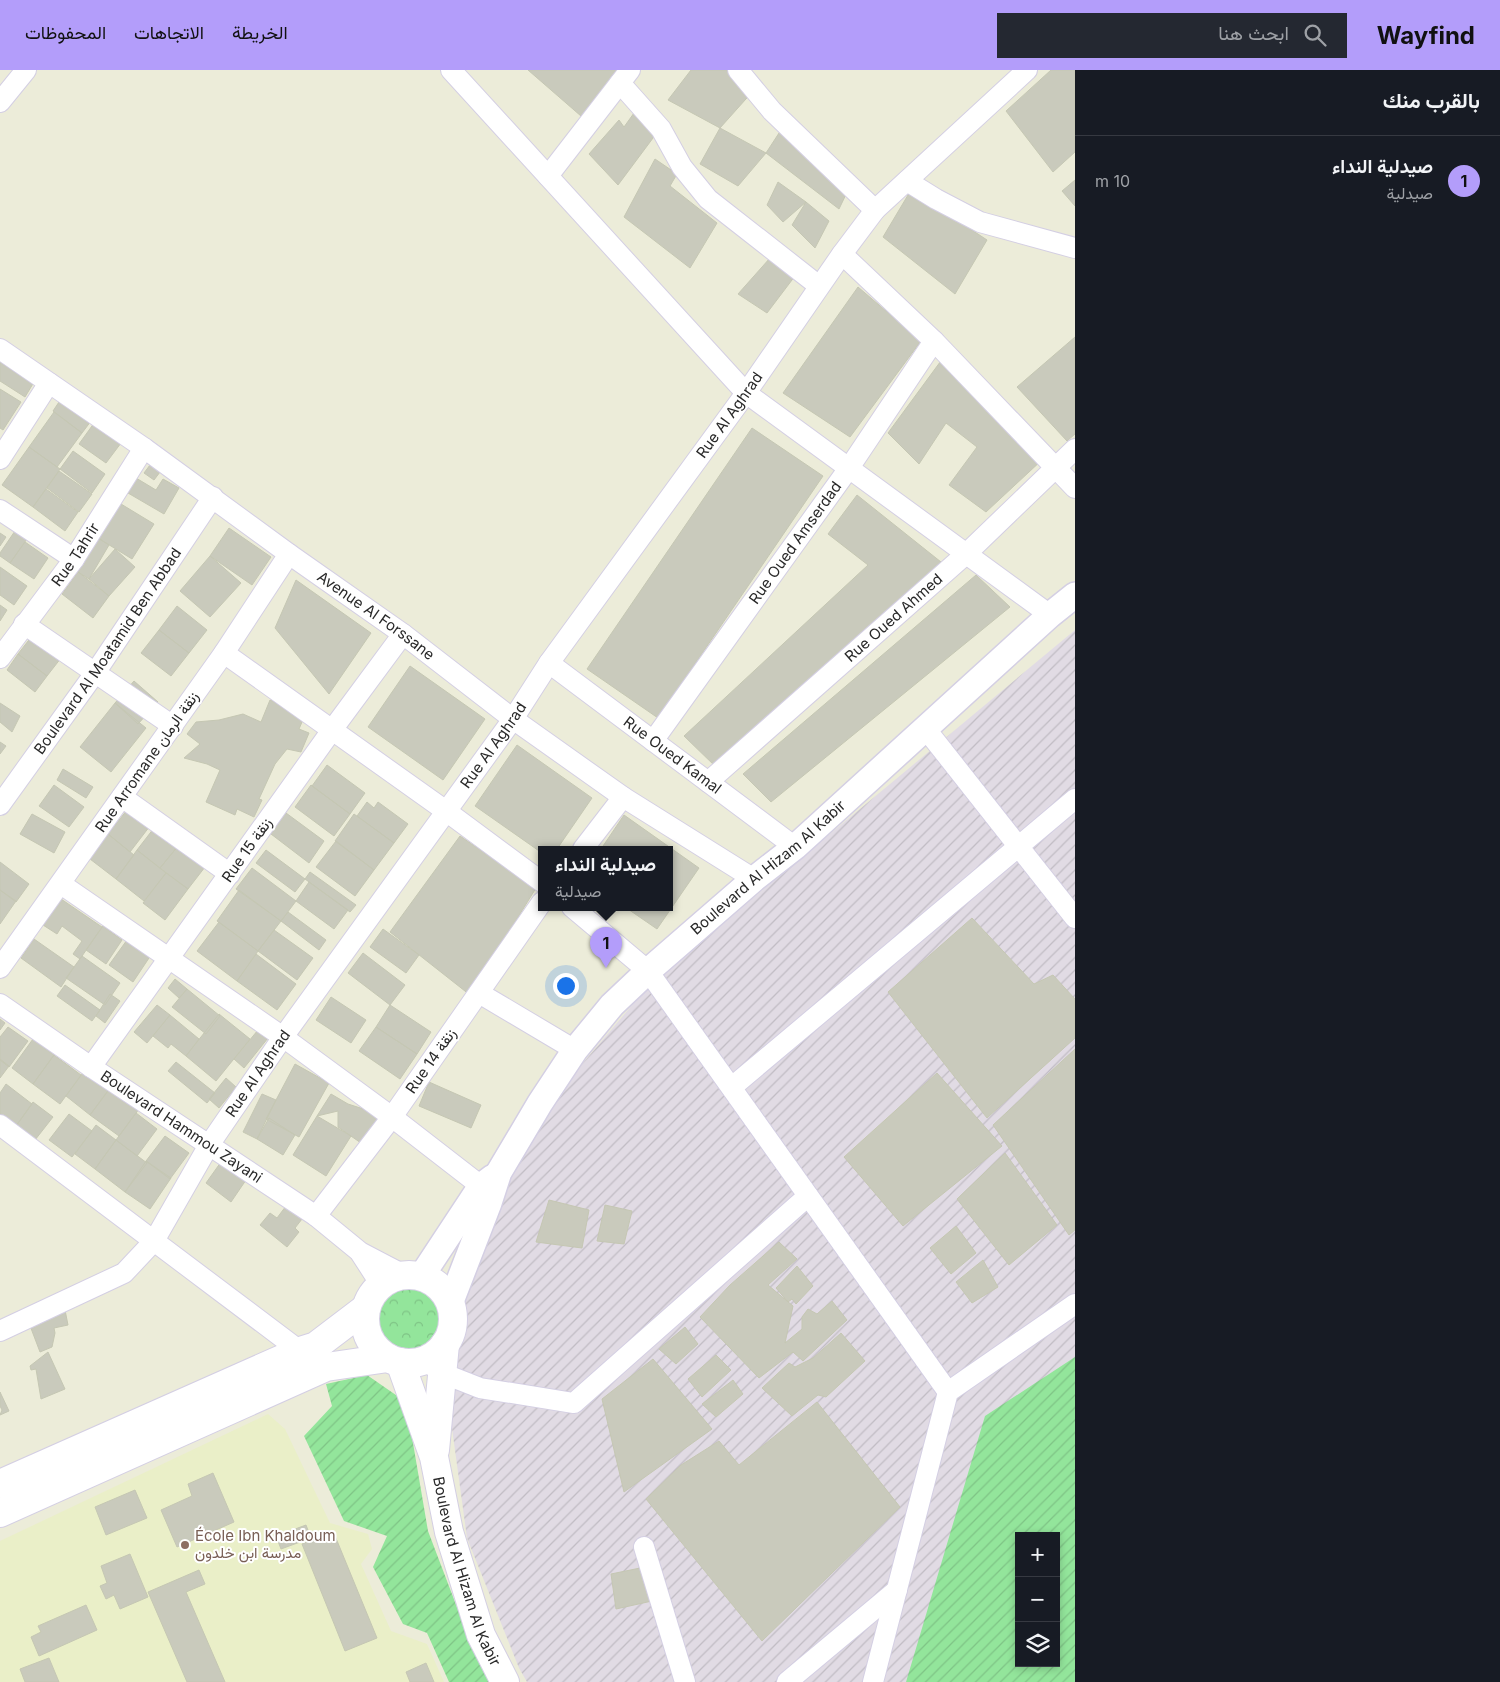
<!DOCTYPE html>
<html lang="ar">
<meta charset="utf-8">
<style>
body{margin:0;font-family:Inter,Vazirmatn,sans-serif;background:#242831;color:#f1f3f6;direction:rtl}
.controls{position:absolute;right:15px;bottom:15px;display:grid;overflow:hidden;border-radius:0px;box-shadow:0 2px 8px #0003}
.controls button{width:45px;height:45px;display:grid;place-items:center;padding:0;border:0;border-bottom:1px solid #363941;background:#171b24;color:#f1f3f6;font:25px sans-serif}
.you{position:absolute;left:565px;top:915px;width:18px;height:18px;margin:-12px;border:4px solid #fff;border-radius:50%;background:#1a73e8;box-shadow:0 0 0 8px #1a73e833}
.badge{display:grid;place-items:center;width:32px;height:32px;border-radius:50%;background:#b39dfa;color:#111;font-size:16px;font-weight:700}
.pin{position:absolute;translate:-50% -41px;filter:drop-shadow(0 1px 2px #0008)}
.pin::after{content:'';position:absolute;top:26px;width:18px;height:15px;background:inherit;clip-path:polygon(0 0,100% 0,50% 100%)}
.popup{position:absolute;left:538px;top:776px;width:135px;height:65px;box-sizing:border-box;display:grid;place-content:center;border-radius:0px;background:#171b24;filter:drop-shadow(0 1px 4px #0005);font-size:16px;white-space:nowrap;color:#9ea1a6}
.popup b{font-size:19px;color:#f1f3f6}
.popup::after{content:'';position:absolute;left:50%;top:100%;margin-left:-10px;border:10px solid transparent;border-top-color:#171b24}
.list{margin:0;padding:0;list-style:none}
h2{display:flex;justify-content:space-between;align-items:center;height:65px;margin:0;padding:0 20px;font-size:21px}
h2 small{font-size:16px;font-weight:400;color:#9ea1a6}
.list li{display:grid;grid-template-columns:32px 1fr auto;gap:15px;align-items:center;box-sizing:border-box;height:90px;padding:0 20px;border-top:1px solid #363941}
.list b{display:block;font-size:19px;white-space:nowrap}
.list p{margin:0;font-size:16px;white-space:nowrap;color:#9ea1a6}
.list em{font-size:16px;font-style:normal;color:#9ea1a6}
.icon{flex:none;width:28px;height:28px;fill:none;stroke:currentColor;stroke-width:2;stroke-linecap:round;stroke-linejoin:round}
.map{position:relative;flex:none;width:1075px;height:1612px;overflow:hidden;direction:ltr}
header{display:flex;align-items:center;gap:30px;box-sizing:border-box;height:70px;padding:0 25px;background:#b39dfa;color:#111}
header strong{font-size:24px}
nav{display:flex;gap:28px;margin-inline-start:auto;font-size:18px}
.search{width:350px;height:45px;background:#242831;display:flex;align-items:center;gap:12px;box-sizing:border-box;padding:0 18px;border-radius:0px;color:#9ea1a6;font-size:19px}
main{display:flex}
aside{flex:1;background:#171b24}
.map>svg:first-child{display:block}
.industrial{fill:url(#industrial-furrows);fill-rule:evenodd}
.education{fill:#eaefc8}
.park{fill:url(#park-crowns)}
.garden{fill:url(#garden-furrows);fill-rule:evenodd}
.building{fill:#c9cabc;stroke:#c5c7b3}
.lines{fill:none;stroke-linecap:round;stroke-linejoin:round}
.minor-casing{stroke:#d4cfe3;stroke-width:22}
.tertiary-casing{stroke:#d4cfe3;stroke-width:28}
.secondary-casing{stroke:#d4cfe3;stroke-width:30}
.minor{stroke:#fff;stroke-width:20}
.tertiary{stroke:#fff;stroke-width:25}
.secondary{stroke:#fff;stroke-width:28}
.education-dot{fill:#8d6e63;stroke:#fff;stroke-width:2}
.labels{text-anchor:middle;stroke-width:4;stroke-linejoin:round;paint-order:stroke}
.street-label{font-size:15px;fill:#292929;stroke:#fff}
.education-label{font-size:15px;fill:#785e54;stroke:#fff;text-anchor:start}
</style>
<header>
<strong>Wayfind</strong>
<div class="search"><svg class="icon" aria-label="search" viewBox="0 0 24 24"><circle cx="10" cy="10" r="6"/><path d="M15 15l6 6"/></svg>ابحث هنا</div>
<nav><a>الخريطة</a><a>الاتجاهات</a><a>المحفوظات</a></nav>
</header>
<main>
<aside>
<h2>بالقرب منك<small></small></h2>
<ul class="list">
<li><span class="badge">1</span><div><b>صيدلية النداء</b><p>صيدلية</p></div><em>10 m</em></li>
</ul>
</aside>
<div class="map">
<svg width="1075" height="1612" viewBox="0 0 1075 1612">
<defs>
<pattern id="industrial-furrows" width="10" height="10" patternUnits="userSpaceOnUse" patternTransform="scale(1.25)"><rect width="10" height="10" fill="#e1dbe4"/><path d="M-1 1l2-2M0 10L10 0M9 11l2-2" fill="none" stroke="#c1bcc4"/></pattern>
<pattern id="park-crowns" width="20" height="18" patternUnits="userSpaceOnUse" patternTransform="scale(1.25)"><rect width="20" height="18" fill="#93e59b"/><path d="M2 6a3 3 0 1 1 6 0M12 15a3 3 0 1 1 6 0" fill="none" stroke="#7fc486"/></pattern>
<pattern id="garden-furrows" width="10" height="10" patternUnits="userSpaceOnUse" patternTransform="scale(1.25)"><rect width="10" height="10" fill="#93e59b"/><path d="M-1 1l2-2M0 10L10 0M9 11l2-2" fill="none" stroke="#7fc486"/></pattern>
</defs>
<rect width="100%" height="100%" fill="#ececd9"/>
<path class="industrial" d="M1075,560V1612H527L519,1598L467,1468L448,1329L469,1205L512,1103L577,1000L651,913ZM1019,1466H1056V1593H1019Z"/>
<path class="education" d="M268,1344L285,1359L330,1453L368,1464L372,1479L361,1494L391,1561L427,1574L444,1612H0V1471Z"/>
<path class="park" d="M379 1249a31 31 0 1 1 62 0a31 31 0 1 1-62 0Z"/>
<path class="garden" d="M1075,1287V1612H906L985,1346ZM1019,1466H1056V1593H1019Z
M367,1305L406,1332L428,1461L474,1582L490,1612H449L427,1563L403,1554L373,1497L387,1466L344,1451L304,1366L332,1336L326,1314Z"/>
<path class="building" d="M528,0H630L589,53Z
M691,0H733L754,20L720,58L668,30Z
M1051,0H1075V82L1053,102L1006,41Z
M634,43L656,64L618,115L589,84L619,50L624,57Z
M720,58L766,83L738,116L700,94Z
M781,60L850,116L839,139L766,83Z
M655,89L677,104L670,116L717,153L690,198L624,147Z
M1075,110V136L1062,121Z
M778,112L806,132L783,152L767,135Z
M911,120L987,170L955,224L883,167Z
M806,132L829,151L815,178L792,155Z
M770,188L795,206L767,243L738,224Z
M858,217L921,271L850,367L783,323Z
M1075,267V364L1067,371L1017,317Z
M0,284L37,307L25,327L0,311Z
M946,284L1043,389L986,442L949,415L977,377L946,353L919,394L888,363Z
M0,319L21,332L3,360L0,358Z
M61,329L91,351L82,363L53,341Z
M54,342L82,363L57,397L29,377Z
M97,349L124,369L106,393L79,374Z
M752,358L823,406L658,648L587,599Z
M29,377L60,399L33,437L2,415Z
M73,381L105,404L92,423L60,399Z
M153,391L163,398L154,410L144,403Z
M59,401L92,424L79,442L47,418Z
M136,408L156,420L163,409L179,418L164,444L128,423Z
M46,419L78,442L65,461L33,437Z
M857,425L941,492L716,697L684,666L868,495L828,464Z
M121,434L154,454L132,489L98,468Z
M17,458L29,466L10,493L0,486V483Z
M229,458L271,487L252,515L210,486Z
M0,463L6,467L0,476Z
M98,468L109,475L89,509L78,502Z
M25,472L48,488L34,509L10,493Z
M115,479L135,497L109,526L89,509Z
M210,486L241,513L210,547L180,521Z
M0,497L27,516L14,535L0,525Z
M78,502L109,526L93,548L62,524Z
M976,505L1010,537L771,732L743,704Z
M296,510L371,563L329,624L275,558Z
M0,535L7,540L0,551Z
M177,536L207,560L189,583L159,560Z
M39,557L68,579L47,606L18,584Z
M159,560L189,583L171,606L141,583Z
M18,584L47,606L35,622L7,600Z
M410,596L485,649L443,710L368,657Z
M134,611L158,632L138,654L115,633Z
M270,630L305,645L299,659L309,663L301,682L287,679L275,694L259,729L262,730L254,747L237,739L235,745L206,732L220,700L207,694L184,688L200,674L187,664L196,652L219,650L243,644L261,652Z
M0,633L20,646L12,662L0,652Z
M115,633L146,658L111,702L80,677Z
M0,672L6,676L0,684Z
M517,675L592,728L557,779H542V783L475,736Z
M327,695L365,723L350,744L312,716Z
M63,699L93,717L86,728L57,710Z
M54,715L84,737L69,757L39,736Z
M311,715L350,744L334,766L295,737Z
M367,732L374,738L378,732L408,754L394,773L357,746Z
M131,735L153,752L130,782L108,764Z
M286,743L324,771L309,793L271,764Z
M32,744L65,762L54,783L20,764Z
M354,744L394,773L374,800L335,771Z
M624,745L699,798L657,859L625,837H670V779H601Z
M154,758L178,776L160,798L137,780Z
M108,764L134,785L116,809L90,789Z
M460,766L536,818L470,925L390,862Z
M336,771L374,800L355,826L316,797Z
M178,776L205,797L188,819L160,798Z
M137,780L166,803L144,831L116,809Z
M266,780L305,809L295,822L256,793Z
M0,792L29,814L16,832L0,820Z
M252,798L296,831L281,851L236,819Z
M310,802L356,835L350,842L305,809Z
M166,803L188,819L165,850L143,833Z
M309,812L348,840L334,859L296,831Z
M0,820L16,831L0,854Z
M239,820L281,851L258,881L217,851Z
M61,829L102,857L80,889L73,884L82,871L62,856L57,864L43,855Z
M288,842L326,870L319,880L281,851Z
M972,848L1034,914L1053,905L1075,929V968L987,1048L888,922Z
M219,852L258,881L237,911L197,881Z
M103,856L122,870L106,894L86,880Z
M383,859L419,885L406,903L370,877Z
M274,860L313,888L297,910L258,881Z
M132,863L155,879L133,912L109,895Z
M34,869L74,897L61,917L21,888Z
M363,883L405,915L390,935L348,903Z
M256,884L296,914L277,940L237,911Z
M82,886L120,913L105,935L66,908Z
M175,909L187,919L179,928L168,918Z
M65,915L100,940L92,951L57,926Z
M187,919L220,946L206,964L172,937Z
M110,924L120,931L105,953L96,946Z
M331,927L366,950L351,973L316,950Z
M157,935L170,945L147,973L134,962Z
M390,935L431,962L417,984L376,957Z
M219,944L250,969L216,1011L186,986Z
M170,945L199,969L186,986L171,974L168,978L153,966Z
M0,949L5,953L0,960Z
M8,957L28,971L9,997L0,990V967Z
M376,957L417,984L400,1009L359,981Z
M258,960L268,968L244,998L234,989Z
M33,969L54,985L33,1014L12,998Z
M1075,979V1160L1069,1165L993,1055Z
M54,985L81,1005L60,1034L33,1014Z
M0,989L9,996L0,1008Z
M176,992L215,1023L207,1033L168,1001Z
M295,994L329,1013L299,1067L266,1049Z
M85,1000L110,1018L90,1045L66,1026Z
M937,1003L1002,1076L903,1156L844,1087Z
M226,1008L236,1017L219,1038L209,1029Z
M429,1012L481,1035L471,1058L419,1036Z
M6,1014L32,1034L16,1056L0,1044V1023Z
M111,1017L139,1039L119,1066L90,1045Z
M262,1024L276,1030L257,1069L243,1062Z
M331,1024L348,1034L382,1045L361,1073L338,1057V1041L317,1046Z
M33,1032L53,1047L35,1070L16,1056Z
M136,1043L157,1059L137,1086L116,1070Z
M69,1044L92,1061L72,1087L49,1070Z
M317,1046L351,1066L326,1106L293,1085Z
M269,1048L295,1065L283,1085L257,1069Z
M96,1055L116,1070L95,1099L75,1084Z
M165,1066L189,1083L170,1109L146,1091Z
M116,1070L147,1093L125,1122L95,1099Z
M1005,1083L1057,1155L1009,1195L957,1129Z
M146,1091L171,1108L150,1139L125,1122Z
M221,1092L246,1110L231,1132L206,1113Z
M549,1130L589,1140L582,1178L536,1172Z
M605,1135L632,1141L624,1174L597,1171Z
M286,1136L302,1149L295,1158L299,1162L287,1177L260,1155L270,1143L277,1148Z
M956,1156L976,1183L951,1204L930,1178Z
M779,1172L797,1189L768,1215L793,1236L785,1273L802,1259V1247L808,1239L817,1244L832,1231L847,1250L803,1291L793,1282L759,1308L700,1247L730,1215Z
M983,1190L998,1217L972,1233L956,1212Z
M797,1196L813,1216L796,1234L792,1229L788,1232L776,1218Z
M65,1240L68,1255L54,1258L55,1263L52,1277L40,1282L29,1253Z
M685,1257L698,1274L676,1294L659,1279Z
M841,1263L865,1291L826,1327L818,1325L792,1346L762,1318L789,1293L795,1297L813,1288Z
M48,1282L65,1319L41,1329L36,1299L31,1300L30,1296Z
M716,1285L731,1300L702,1327L688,1309Z
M653,1289L712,1359L624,1422L602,1329Z
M733,1310L743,1324L716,1347L702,1334Z
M0,1322L9,1341L0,1345L2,1340L0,1336Z
M817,1332L900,1437L762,1571L646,1429L681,1395L719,1371L739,1395Z
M213,1403L234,1452L177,1477L161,1440L192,1426L188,1414Z
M135,1420L147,1448L106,1465L95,1437Z
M306,1455L311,1468L281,1479L276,1466Z
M333,1461L377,1568L345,1581L302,1474Z
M130,1484L148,1527L120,1539L114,1525L106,1529L100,1516L107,1513L101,1496Z
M645,1497L652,1531L616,1539L611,1504Z
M199,1500L205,1514L186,1522L225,1612H187L148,1522Z
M86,1535L97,1560L39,1586L31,1567L41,1562L38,1556Z
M49,1588L59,1612H25L20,1599Z
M426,1593L434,1612H410L406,1602Z"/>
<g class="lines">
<defs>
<g id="minor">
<path d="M451,0L746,323L1050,545"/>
<path d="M738,0L772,41L875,140"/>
<path d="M620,13L661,59L682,97L708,129L819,216"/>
<path d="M0,32L26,0"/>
<path d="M548,106L630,0"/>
<path d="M907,111L936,129L980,152L1075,178"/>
<path d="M842,184L934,271L1075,418"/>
<path id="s1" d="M0,279L144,378L289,484L403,564L513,649L623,727L754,809"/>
<path d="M0,389L49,313"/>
<path d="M0,440L74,489"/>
<path d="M24,554L173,656"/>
<path d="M224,583L446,741L542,812"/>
<path id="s2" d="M0,588L74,489L144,378"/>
<path id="s3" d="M549,593L795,777"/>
<path d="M925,658L1075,848"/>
<path id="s4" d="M653,671L849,398L934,271"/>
<path id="s5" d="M708,712L966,484L1075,379"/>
<path d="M122,727L230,804"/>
<path id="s6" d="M0,735L95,603L213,427"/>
<path d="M583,779L623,727"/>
<path d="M61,814L283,967L392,1047L481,1116L487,1128"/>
<path d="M572,837L648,901L948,1322"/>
<path d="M0,898L224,583L289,484"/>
<path d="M479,923L575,980"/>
<path id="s7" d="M0,934L91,997L316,1146L360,1182L404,1205"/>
<path d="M91,997L332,660L403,564"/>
<path d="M732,1017L1075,729"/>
<path d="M0,1055L300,1281"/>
<path d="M316,1146L392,1047L542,832"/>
<path d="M361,1184L381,1215"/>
<path id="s8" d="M0,1261L124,1203L154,1171L209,1075L283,967L513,649L549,593L746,323L842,184L875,140L1027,0"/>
<path d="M425,1290L442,1303L480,1318L574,1333L808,1126"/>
<path d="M644,1477L685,1612"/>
<path d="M787,1612L897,1520"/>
<path d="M873,1612L948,1322L1075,1234"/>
</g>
<g id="tertiary">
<path d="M421,1207L481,1116L493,1107"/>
<path id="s9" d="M450,1234L489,1133L499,1102L540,1033L575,980L612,935L648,901L754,809L795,777L1050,545L1075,525"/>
</g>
<g id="secondary">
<circle cx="409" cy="1249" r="44"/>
<path id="s10" d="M400,1292L434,1387L449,1462L481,1565L505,1612"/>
<path d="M435,1380L445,1274"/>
<path d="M0,1414L300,1281L316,1276L366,1238"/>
<path d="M0,1443L326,1297L388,1288"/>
</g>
</defs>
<use href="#minor" class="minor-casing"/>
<use href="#tertiary" class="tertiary-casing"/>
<use href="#secondary" class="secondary-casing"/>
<use href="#minor" class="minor"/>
<use href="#tertiary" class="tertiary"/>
<use href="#secondary" class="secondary"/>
</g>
<circle class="education-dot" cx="185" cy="1475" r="5"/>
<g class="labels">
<g class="street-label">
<text dy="5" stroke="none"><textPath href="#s8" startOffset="1188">Rue Al Aghrad</textPath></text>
<text dy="5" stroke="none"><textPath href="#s4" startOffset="244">Rue Oued Amserdad</textPath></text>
<text dy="5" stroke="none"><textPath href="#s2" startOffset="128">Rue Tahrir</textPath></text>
<text dy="5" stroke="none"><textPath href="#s1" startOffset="461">Avenue Al Forssane</textPath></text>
<text dy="5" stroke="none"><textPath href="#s5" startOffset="248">Rue Oued Ahmed</textPath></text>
<text dy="5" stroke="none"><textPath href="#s6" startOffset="188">Boulevard Al Moatamid Ben Abbad</textPath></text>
<text dy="5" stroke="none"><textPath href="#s8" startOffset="782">Rue Al Aghrad</textPath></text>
<text dy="5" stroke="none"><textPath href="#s3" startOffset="154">Rue Oued Kamal</textPath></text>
<text transform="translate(147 692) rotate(-55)" y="5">Rue Arromane زنقة الرمان</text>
<text transform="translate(247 780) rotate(-55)" y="5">Rue 15 زنقة</text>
<text dy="5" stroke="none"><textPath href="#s9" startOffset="551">Boulevard Al Hizam Al Kabir</textPath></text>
<text transform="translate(431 991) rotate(-55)" y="5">Rue 14 زنقة</text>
<text dy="5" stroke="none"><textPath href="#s8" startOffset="378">Rue Al Aghrad</textPath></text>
<text dy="5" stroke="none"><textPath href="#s7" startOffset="219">Boulevard Hammou Zayani</textPath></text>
<text dy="5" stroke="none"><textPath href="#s10" startOffset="220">Boulevard Al Hizam Al Kabir</textPath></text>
</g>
<g class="education-label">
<text x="195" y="1471">École Ibn Khaldoum<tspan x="195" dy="17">مدرسة ابن خلدون</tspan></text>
</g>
</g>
</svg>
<div class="controls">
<button>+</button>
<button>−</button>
<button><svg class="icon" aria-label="layers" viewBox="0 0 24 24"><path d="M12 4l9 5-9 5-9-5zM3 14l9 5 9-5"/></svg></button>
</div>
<div class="you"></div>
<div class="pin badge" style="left:606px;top:898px">1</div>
<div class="popup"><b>صيدلية النداء</b>صيدلية</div>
</div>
</main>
